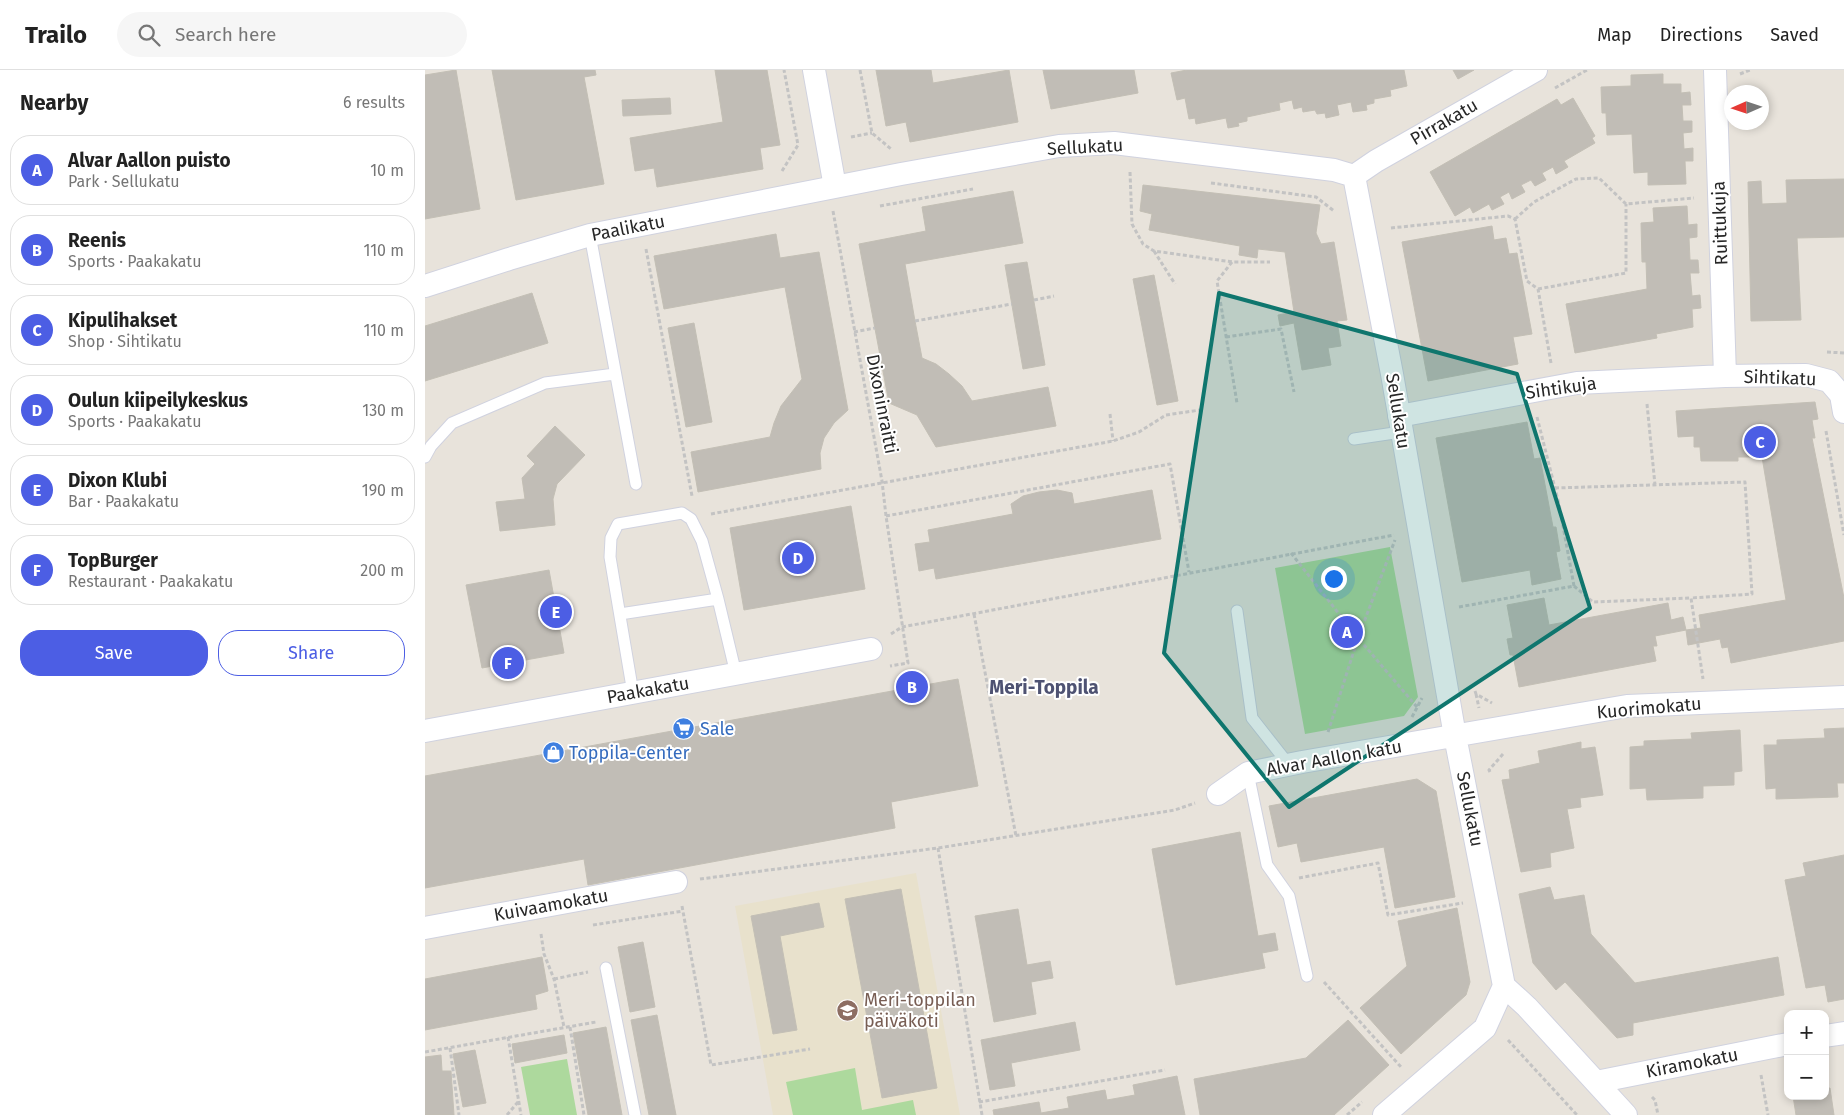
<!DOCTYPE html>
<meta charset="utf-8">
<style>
body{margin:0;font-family:"Fira Sans",sans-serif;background:#f6f6f6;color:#222}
.controls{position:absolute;right:15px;bottom:15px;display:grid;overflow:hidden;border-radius:10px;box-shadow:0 2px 8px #0003}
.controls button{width:45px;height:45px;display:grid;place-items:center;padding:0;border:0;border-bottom:1px solid #e0e0e0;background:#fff;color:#222;font:25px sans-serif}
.compass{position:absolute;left:1299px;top:15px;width:45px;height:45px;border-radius:50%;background:#fff;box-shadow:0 2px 8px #0003;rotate:267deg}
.you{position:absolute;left:908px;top:508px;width:18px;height:18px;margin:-12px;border:4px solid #fff;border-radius:50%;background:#1a73e8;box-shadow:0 0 0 8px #1a73e833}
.badge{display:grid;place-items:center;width:32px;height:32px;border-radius:50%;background:#4c5ee4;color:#fff;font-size:16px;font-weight:700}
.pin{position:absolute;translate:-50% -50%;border:2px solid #fff;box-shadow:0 1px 5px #0006}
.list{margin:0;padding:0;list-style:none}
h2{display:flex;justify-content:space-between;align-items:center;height:65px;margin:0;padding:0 20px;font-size:21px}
h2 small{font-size:16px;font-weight:400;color:#767676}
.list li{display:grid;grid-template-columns:32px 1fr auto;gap:15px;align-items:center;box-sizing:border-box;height:70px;margin:0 10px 10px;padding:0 10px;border:1px solid #e0e0e0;border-radius:20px}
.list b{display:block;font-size:19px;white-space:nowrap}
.list p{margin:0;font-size:16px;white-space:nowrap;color:#767676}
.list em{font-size:16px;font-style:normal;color:#767676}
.actions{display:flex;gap:10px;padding:15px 20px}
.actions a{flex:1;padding:11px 0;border:1px solid #4c5ee4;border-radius:20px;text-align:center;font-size:18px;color:#4c5ee4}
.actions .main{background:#4c5ee4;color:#fff}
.icon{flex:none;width:28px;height:28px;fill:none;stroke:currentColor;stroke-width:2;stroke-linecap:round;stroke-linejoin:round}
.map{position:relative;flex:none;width:1419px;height:1045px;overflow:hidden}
header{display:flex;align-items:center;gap:30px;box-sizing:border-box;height:70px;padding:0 25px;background:#fff;border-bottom:1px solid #e0e0e0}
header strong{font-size:24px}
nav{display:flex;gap:28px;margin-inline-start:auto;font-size:18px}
.search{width:350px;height:45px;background:#f6f6f6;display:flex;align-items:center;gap:12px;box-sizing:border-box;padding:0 18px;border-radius:28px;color:#767676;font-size:19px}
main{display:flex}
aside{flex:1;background:#fff}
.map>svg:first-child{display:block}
.education{fill:#e8e1cc}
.green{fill:#add99d}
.building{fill:#c1bdb6;stroke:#c3bfb5}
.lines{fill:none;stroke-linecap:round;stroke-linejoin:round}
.service-casing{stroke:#d0d2df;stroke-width:13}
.minor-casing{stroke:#d0d2df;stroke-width:24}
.path{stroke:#c3c3c3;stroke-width:3;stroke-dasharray:4 2.5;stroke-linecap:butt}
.service{stroke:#fff;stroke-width:11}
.minor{stroke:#fff;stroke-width:22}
.marked{fill:#0f766e;fill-opacity:0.2;stroke:#0f766e;stroke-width:4;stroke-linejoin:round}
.labels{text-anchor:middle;stroke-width:4;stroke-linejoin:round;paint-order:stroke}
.street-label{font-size:18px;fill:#272727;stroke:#fff}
.shop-label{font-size:18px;fill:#366cbe;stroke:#fff;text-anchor:start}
.education-label{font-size:18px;fill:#785e54;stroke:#fff;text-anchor:start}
.neighbourhood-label{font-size:19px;font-weight:bold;fill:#4e5272;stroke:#fff}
</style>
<header>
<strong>Trailo</strong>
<div class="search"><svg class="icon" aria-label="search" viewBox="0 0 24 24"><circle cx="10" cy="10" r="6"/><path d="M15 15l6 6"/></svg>Search here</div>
<nav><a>Map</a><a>Directions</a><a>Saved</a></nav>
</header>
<main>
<aside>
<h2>Nearby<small>6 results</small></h2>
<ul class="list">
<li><span class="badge">A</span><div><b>Alvar Aallon puisto</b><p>Park · Sellukatu</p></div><em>10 m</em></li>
<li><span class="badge">B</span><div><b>Reenis</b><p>Sports · Paakakatu</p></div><em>110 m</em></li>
<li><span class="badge">C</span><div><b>Kipulihakset</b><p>Shop · Sihtikatu</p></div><em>110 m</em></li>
<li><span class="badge">D</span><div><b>Oulun kiipeilykeskus</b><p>Sports · Paakakatu</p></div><em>130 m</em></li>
<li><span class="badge">E</span><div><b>Dixon Klubi</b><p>Bar · Paakakatu</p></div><em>190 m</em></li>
<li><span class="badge">F</span><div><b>TopBurger</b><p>Restaurant · Paakakatu</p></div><em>200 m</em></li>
</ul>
<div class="actions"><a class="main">Save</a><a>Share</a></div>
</aside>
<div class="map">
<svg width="1419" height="1045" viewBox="0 0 1419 1045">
<rect width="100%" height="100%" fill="#e8e3db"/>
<path class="education" d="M491,803L535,1045H348L310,836Z"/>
<path class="green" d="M965,477L993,627L979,646L880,664L850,498Z
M142,989L152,1045H105L96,997Z
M430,998L437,1040L488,1030L491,1045H368L361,1012Z"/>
<path class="building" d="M31,0L55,139L0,149V5Z
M67,0H170L171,5L159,7L179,114L91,130Z
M290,0H342L355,75L335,78L338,99L232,117L229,98L210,101L205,68L298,52Z
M451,0H506L508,13L584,0L593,52L485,72L481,52L461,56Z
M618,0H709L713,23L626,39Z
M762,0H979L982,16L965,20L966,26L949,29V33L941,35L942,40L928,42L926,32L912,35L914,45L901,48L900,43L892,44L890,40L878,42L877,37L869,39L867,30L854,33L855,40L822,47V51L813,53L814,56L803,58L801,48L771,54L770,48L764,49L760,28L752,30L746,3Z
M1028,0H1049L1033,9Z
M1238,4V14H1256V23L1265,22L1266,35H1257L1258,51H1267V62L1258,63L1259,79L1268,78V91H1260L1261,114L1223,115V102L1209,103L1207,64L1182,65L1181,43H1177L1176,17L1206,16V5Z
M245,28L246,44L198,46L197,30Z
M1148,28L1170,66L1167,68L1170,73L1139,91L1143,97L1131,104L1128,97L1117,103L1121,110L1110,116L1106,110L1096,115L1100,122L1087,129L1084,122L1075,127L1079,134L1067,140L1064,134L1048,143L1045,137L1030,146L1005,102L1132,29L1136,35Z
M1419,109V167L1372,168L1376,250L1326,251L1323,112L1336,111L1337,134L1362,133L1361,110Z
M718,115L895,135L891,163L896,174L909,172L922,250L912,251L916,276L903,278L906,295L877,300L869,253L855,256L853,245L869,242L860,182L833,179L832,188L814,185L815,176L724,160L727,144L715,141Z
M588,121L598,173L480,194L490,251L497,288L511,294L524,304L537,316L547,331L623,317L631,356L511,377L492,345L464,333L434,174L501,161L497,137Z
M1262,136L1263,155L1272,154V167L1264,168L1265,190H1273L1274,203H1265L1267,226L1275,225L1276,238L1267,239L1268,257L1231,264L1232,268L1150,283L1141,234L1222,219L1221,192H1217L1216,153L1229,152L1228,138Z
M1067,156L1069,170L1081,168L1084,184L1092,183L1107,264L1088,267L1093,294L1003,311L977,172Z
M351,164L355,188L394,182L423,340L409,353L399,368L395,383L396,399L273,422L266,382L345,367L349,353L356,336L377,309L360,217L239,239L229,186Z
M602,192L620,295L598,299L580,195Z
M729,205L753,331L732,335L708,209Z
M107,223L123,273L0,311V256Z
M269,253L287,352L261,357L243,258Z
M1390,332L1393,349L1387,350L1390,368H1387L1419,528V571L1306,593L1303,577L1297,578L1295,569L1263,575L1261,560L1276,558L1274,545L1361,530L1336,381H1328V387H1313V391H1276L1275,377H1269V366L1253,367L1251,341Z
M1102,352L1109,389L1115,388L1128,457H1131L1135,481L1131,482L1136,509L1107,515L1105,500L1037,512L1011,368Z
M130,356L160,385L132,414L128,429L130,455L75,461L71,432L100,429L97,408L110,394L102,386Z
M632,420L647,423L649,434L727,420L736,469L511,509L509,498L494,501L490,474L505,472L503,460L588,444L586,434L598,426L614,422Z
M426,436L440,519L319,540L305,458Z
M124,500L139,583L57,598L41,515Z
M1119,528L1124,555L1243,533L1246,550L1258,547L1261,560L1230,566L1232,576H1228L1231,591L1094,617L1088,585H1085L1082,569L1088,568L1082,535Z
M533,609L553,716L466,732L470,758L163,815L159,789L0,818V706Z
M1419,658V713H1412L1413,727L1351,729V718L1341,719L1339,675H1352V670L1400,668L1399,659Z
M1315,660L1317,701L1309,702V715L1278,716V728L1222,730L1221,718L1205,719V677L1219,676V671L1267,669L1266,663Z
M1156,672V679L1170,677L1178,725L1155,728L1156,737L1142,739L1149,778L1125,783L1126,797L1096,802L1077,710L1085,709L1084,700L1115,693L1113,681Z
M992,709L1011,721L1030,827L970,838L959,777L876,792L872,773L853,777L844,736Z
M815,762L833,866L850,863L853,880L837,883L840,898L751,915L727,779Z
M1419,785V929L1403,932L1400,915L1381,918L1360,810L1381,806L1378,793Z
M1125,817L1129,830L1159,825L1166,864L1210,913L1353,887L1359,925L1208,953V965L1192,968L1140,912L1131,920L1108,893L1094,824Z
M476,819L512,1018L457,1028L420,829Z
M394,833L399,857L355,866L372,960L348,964L326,846Z
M1032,838L1045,912L1041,925L976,984L935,938L982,896L973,851Z
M593,839L602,895L625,891L628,908L606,912L611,944L569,952L550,846Z
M218,872L230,937L205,942L193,877Z
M117,887L123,921L110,925L112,939L0,960V909Z
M232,945L251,1045H224L206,950Z
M923,950L964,995L909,1045H775L769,1009L881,988Z
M650,952L655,980L586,993L590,1016L565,1020L556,970Z
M181,957L197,1045H163L148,963Z
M139,965L142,983L90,993L87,974Z
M50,980L61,1033L38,1037L28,984Z
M16,985L17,1001H26L29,1045H0V987Z
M752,1006L760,1045H569L568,1040L614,1032L616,1043L644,1038L642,1027L680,1020L682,1030L710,1025L708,1015Z
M1405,1018L1409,1045H1371L1368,1026H1400V1019Z"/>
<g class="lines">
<defs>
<path id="service" d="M165,165L211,414
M929,369L976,362
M0,387L6,376L27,353L120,313L190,304
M812,541L827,648L864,695
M195,544L293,529
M208,623L185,487L186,468L193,454L257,443L266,449L277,471L293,529L311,604
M823,703L842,795L864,826L882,906
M181,898L210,1045"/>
<path id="minor" d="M389,0L410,117
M1290,0L1300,306
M929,106L951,91L1111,0
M0,216L84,189L165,165L476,104L634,76L689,73L909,100L929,106L967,304L1030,666L1079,916L1060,958L959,1045
M974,346L1152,313L1300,306L1381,305L1404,311L1416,325L1419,342
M0,661L446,579
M793,724L823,703L877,692L1202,636L1419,627
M0,858L251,812
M1079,916L1102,937L1201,1045
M1400,966L1419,963
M1171,1012L1363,974"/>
</defs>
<use href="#service" class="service-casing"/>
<use href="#minor" class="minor-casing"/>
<path class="path" d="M435,0L447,63L466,79
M1315,4L1325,0
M1130,18L1162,0
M426,67L447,63
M357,101L373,75L359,0
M705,102L707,154L718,174L729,181L808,192H845
M786,113L891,127L909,141
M455,136L548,119
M408,141L457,411L461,446L483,593L465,596
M1090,149L1109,132L1151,109L1174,108L1201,134L1269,128
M966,158L1083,146L1090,149L1102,211L1113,219L1126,293
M221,179L267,426
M729,181L750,214
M807,192L792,211L812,333
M1113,219L1201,203V134
M609,230L629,226
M490,251L587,234
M429,262L450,258
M801,267L856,259L869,322
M1402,282L1419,283
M1222,334L1230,415
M685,344L688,371
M1401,361L1419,465
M1130,418L1320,412L1327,524L1266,528
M286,444L688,371L714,362L741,345L775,340
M461,446L745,394L764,502
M866,483L933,568L992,637
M1149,516L1168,532L1266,528L1278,609
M1034,537L1149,516L1134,434L1112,347
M549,544L591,766
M466,564L477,557L969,465
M1050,621L1051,624L1067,633
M1051,624L1054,638
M987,647L997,628
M903,662L933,568L970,470
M1065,702L1064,700L1078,684
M513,778L557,1045
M874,808L953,793L963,845L1038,833
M275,809L513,778L750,740L770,733
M257,836L286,995L385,979
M168,855L258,841
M116,864L119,884L129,909L139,957
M129,909L163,902
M899,912L976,997
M145,957L159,1045
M83,967L96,1045
M1083,970L1152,1045
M25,978L34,1045
M0,982L171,952
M1336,1005L1343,1045
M1227,1027L1230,1030L1233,1045
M554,1032L740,1000
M82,1045L93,1032
M922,1045L937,1032"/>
<use href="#service" class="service"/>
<use href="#minor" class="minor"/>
</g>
<path class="marked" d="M794,223L1092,304L1165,538L864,737L739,583Z"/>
<defs>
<symbol id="supermarket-disc" viewBox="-11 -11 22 22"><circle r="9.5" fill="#3f7fe0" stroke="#fff"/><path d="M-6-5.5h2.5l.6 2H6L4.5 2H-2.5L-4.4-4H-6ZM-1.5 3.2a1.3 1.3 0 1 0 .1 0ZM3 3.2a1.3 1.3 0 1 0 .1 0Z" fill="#fff"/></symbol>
<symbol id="shop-disc" viewBox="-11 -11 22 22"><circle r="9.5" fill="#3f7fe0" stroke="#fff"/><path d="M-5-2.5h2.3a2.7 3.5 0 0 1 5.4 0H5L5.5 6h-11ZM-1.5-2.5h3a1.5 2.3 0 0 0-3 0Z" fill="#fff"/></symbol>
<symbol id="school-disc" viewBox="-11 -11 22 22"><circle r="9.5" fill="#8d6e63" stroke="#fff"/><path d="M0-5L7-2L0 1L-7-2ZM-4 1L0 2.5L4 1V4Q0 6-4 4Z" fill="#fff"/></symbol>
</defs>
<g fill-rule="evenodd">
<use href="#supermarket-disc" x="246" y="646" width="25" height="25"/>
<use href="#shop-disc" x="116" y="670" width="25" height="25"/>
<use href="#school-disc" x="410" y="928" width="25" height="25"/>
</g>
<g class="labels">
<g class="street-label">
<text transform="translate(1019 52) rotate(-30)" y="6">Pirrakatu</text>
<text transform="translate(660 77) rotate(-3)" y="6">Sellukatu</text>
<text transform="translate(1295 153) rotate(-92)" y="6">Ruittukuja</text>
<text transform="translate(203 158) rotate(-11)" y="6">Paalikatu</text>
<text transform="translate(1355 308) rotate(2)" y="6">Sihtikatu</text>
<text transform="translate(1136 318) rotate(-8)" y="6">Sihtikuja</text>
<text transform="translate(457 334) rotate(79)" y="6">Dixoninraitti</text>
<text transform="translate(973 341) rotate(81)" y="6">Sellukatu</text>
<text transform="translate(223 620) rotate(-10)" y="6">Paakakatu</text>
<text transform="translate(1224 638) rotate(-5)" y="6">Kuorimokatu</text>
<text transform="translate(909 688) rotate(-10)" y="6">Alvar Aallon katu</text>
<text transform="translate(1045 739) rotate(79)" y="6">Sellukatu</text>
<text transform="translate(126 835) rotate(-10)" y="6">Kuivaamokatu</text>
<text transform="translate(1267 993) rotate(-11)" y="6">Kiramokatu</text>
</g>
<g class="shop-label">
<text x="275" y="665">Sale</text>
<text x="144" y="689">Toppila-Center</text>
</g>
<g class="education-label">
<text x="439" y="936">Meri-toppilan<tspan x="439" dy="21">päiväkoti</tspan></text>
</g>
<g class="neighbourhood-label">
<text x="619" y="624">Meri-Toppila</text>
</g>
</g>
</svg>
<div class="controls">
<button>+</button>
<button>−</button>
</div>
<svg class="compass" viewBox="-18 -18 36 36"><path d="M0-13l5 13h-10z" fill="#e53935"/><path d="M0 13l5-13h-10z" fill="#767676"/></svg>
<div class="you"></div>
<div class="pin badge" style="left:922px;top:562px">A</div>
<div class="pin badge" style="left:487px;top:617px">B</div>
<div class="pin badge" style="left:1335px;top:372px">C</div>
<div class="pin badge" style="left:373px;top:488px">D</div>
<div class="pin badge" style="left:131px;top:542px">E</div>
<div class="pin badge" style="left:83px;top:593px">F</div>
</div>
</main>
